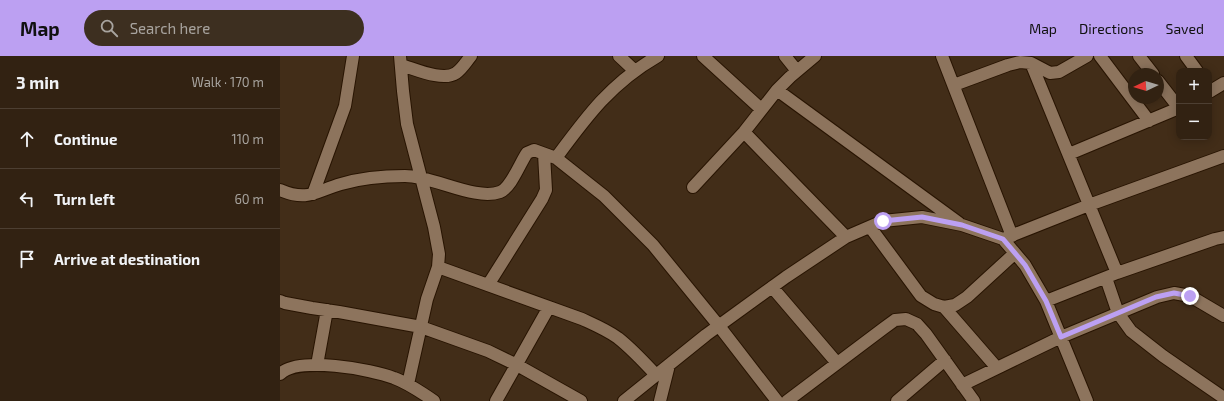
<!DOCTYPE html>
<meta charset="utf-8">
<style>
body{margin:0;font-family:"Exo 2",sans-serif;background:#3d2f20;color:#f1f3f6}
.controls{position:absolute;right:12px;top:12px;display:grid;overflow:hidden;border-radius:8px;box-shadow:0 2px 10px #0003}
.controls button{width:36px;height:36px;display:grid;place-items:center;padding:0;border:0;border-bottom:1px solid #4d3f32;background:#322212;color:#f1f3f6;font:20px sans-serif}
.compass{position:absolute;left:848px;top:12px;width:36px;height:36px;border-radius:50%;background:#322212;box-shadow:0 2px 10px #0003;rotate:266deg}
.stop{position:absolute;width:12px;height:12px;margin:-9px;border:3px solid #bca0f2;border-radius:50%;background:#fff}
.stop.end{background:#bca0f2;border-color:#fff;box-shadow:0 1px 4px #0008}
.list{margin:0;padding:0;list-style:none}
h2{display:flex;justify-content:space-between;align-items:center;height:52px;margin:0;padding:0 16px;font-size:17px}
h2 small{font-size:13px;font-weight:400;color:#a8a49f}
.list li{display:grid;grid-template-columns:26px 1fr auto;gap:12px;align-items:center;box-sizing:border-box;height:60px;padding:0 16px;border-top:1px solid #4d3f32}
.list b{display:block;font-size:15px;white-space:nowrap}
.list em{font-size:13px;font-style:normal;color:#a8a49f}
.icon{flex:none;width:22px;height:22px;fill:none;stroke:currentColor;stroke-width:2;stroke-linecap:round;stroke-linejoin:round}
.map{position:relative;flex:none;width:944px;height:345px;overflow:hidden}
header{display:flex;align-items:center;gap:24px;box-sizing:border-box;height:56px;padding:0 20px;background:#bca0f2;color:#111}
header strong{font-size:19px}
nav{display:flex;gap:22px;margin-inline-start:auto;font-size:14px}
.search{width:280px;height:36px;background:#3d2f20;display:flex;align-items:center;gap:10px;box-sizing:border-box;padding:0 14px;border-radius:22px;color:#a8a49f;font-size:15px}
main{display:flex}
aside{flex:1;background:#322212}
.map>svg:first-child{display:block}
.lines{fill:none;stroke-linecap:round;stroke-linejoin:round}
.minor-casing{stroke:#281402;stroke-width:14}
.minor{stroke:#8d745d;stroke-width:12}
.route{stroke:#bca0f2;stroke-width:5}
</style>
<header>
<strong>Map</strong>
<div class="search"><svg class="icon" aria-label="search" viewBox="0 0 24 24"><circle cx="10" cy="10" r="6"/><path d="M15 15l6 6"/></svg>Search here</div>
<nav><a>Map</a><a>Directions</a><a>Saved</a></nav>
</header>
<main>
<aside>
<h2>3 min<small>Walk · 170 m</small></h2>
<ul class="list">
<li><svg class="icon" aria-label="ahead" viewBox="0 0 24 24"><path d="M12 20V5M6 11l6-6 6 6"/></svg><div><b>Continue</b></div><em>110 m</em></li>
<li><svg class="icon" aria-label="left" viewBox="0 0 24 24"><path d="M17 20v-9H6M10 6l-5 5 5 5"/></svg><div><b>Turn left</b></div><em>60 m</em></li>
<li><svg class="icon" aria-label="arrive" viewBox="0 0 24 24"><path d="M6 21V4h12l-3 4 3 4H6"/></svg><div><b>Arrive at destination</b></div></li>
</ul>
</aside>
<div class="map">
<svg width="944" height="345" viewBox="0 0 944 345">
<rect width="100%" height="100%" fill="#422d18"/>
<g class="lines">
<defs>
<path id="minor" d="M120,0L123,35L127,68L154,171L159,198L158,211L147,243L128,328
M339,0L355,15
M423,0L481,53
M505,0L517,15
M662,0L732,180
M820,0L869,65
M859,0L873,18
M906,0L917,15
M751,7L837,217
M121,9C135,13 163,26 176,17C182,13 186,6 191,0
M878,25L899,52
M674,29L728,9L740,6L751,7L770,17L779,16L807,0
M497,34L679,167
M929,36L944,27
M464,76L566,181
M789,98L899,52
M276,102C307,60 331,27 378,0
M413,131L464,76L497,34L510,21L535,0
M0,134C28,146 36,135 61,128C81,122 104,120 125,120C154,120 195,145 220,136C231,132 240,107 247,97L254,94L276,102L324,140L373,189L439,270L497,345
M33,138L65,50L73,0
M590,171L641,240L654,248L664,251L675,249L687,241L735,197
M723,183L809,149L944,100
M158,211L302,263C315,269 327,274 338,282C352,293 364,306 376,319
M826,222L838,257L851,275L883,300L944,342
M208,229L262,143L266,134L264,98
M492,231L557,307
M0,245L5,247L32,252L59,256L141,271L208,295L237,309L301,345
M766,245L837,217L935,183L944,181
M664,251L717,312
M37,309L47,254
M0,318C18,300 91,313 114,322C128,327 141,336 154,345
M682,329L781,281L877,241L894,237L910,240L944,260
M216,345L269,251
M344,345L426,279L506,221L566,181L603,165L642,161L682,169L723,183L745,209L766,245L807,345
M380,345L389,309
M507,345L604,272L615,264L626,263L637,268L646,278L694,345
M617,345L665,304"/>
</defs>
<use href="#minor" class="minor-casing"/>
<use href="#minor" class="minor"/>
</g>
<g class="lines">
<path class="route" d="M603,165L642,161L682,169L723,183L745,209L766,245L781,281L876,241L894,237L910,240"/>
</g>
</svg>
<div class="controls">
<button>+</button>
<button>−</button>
</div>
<svg class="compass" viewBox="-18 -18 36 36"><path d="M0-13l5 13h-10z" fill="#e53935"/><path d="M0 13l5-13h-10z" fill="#a8a49f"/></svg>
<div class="stop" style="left:603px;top:165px"></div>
<div class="stop end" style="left:910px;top:240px"></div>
</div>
</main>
